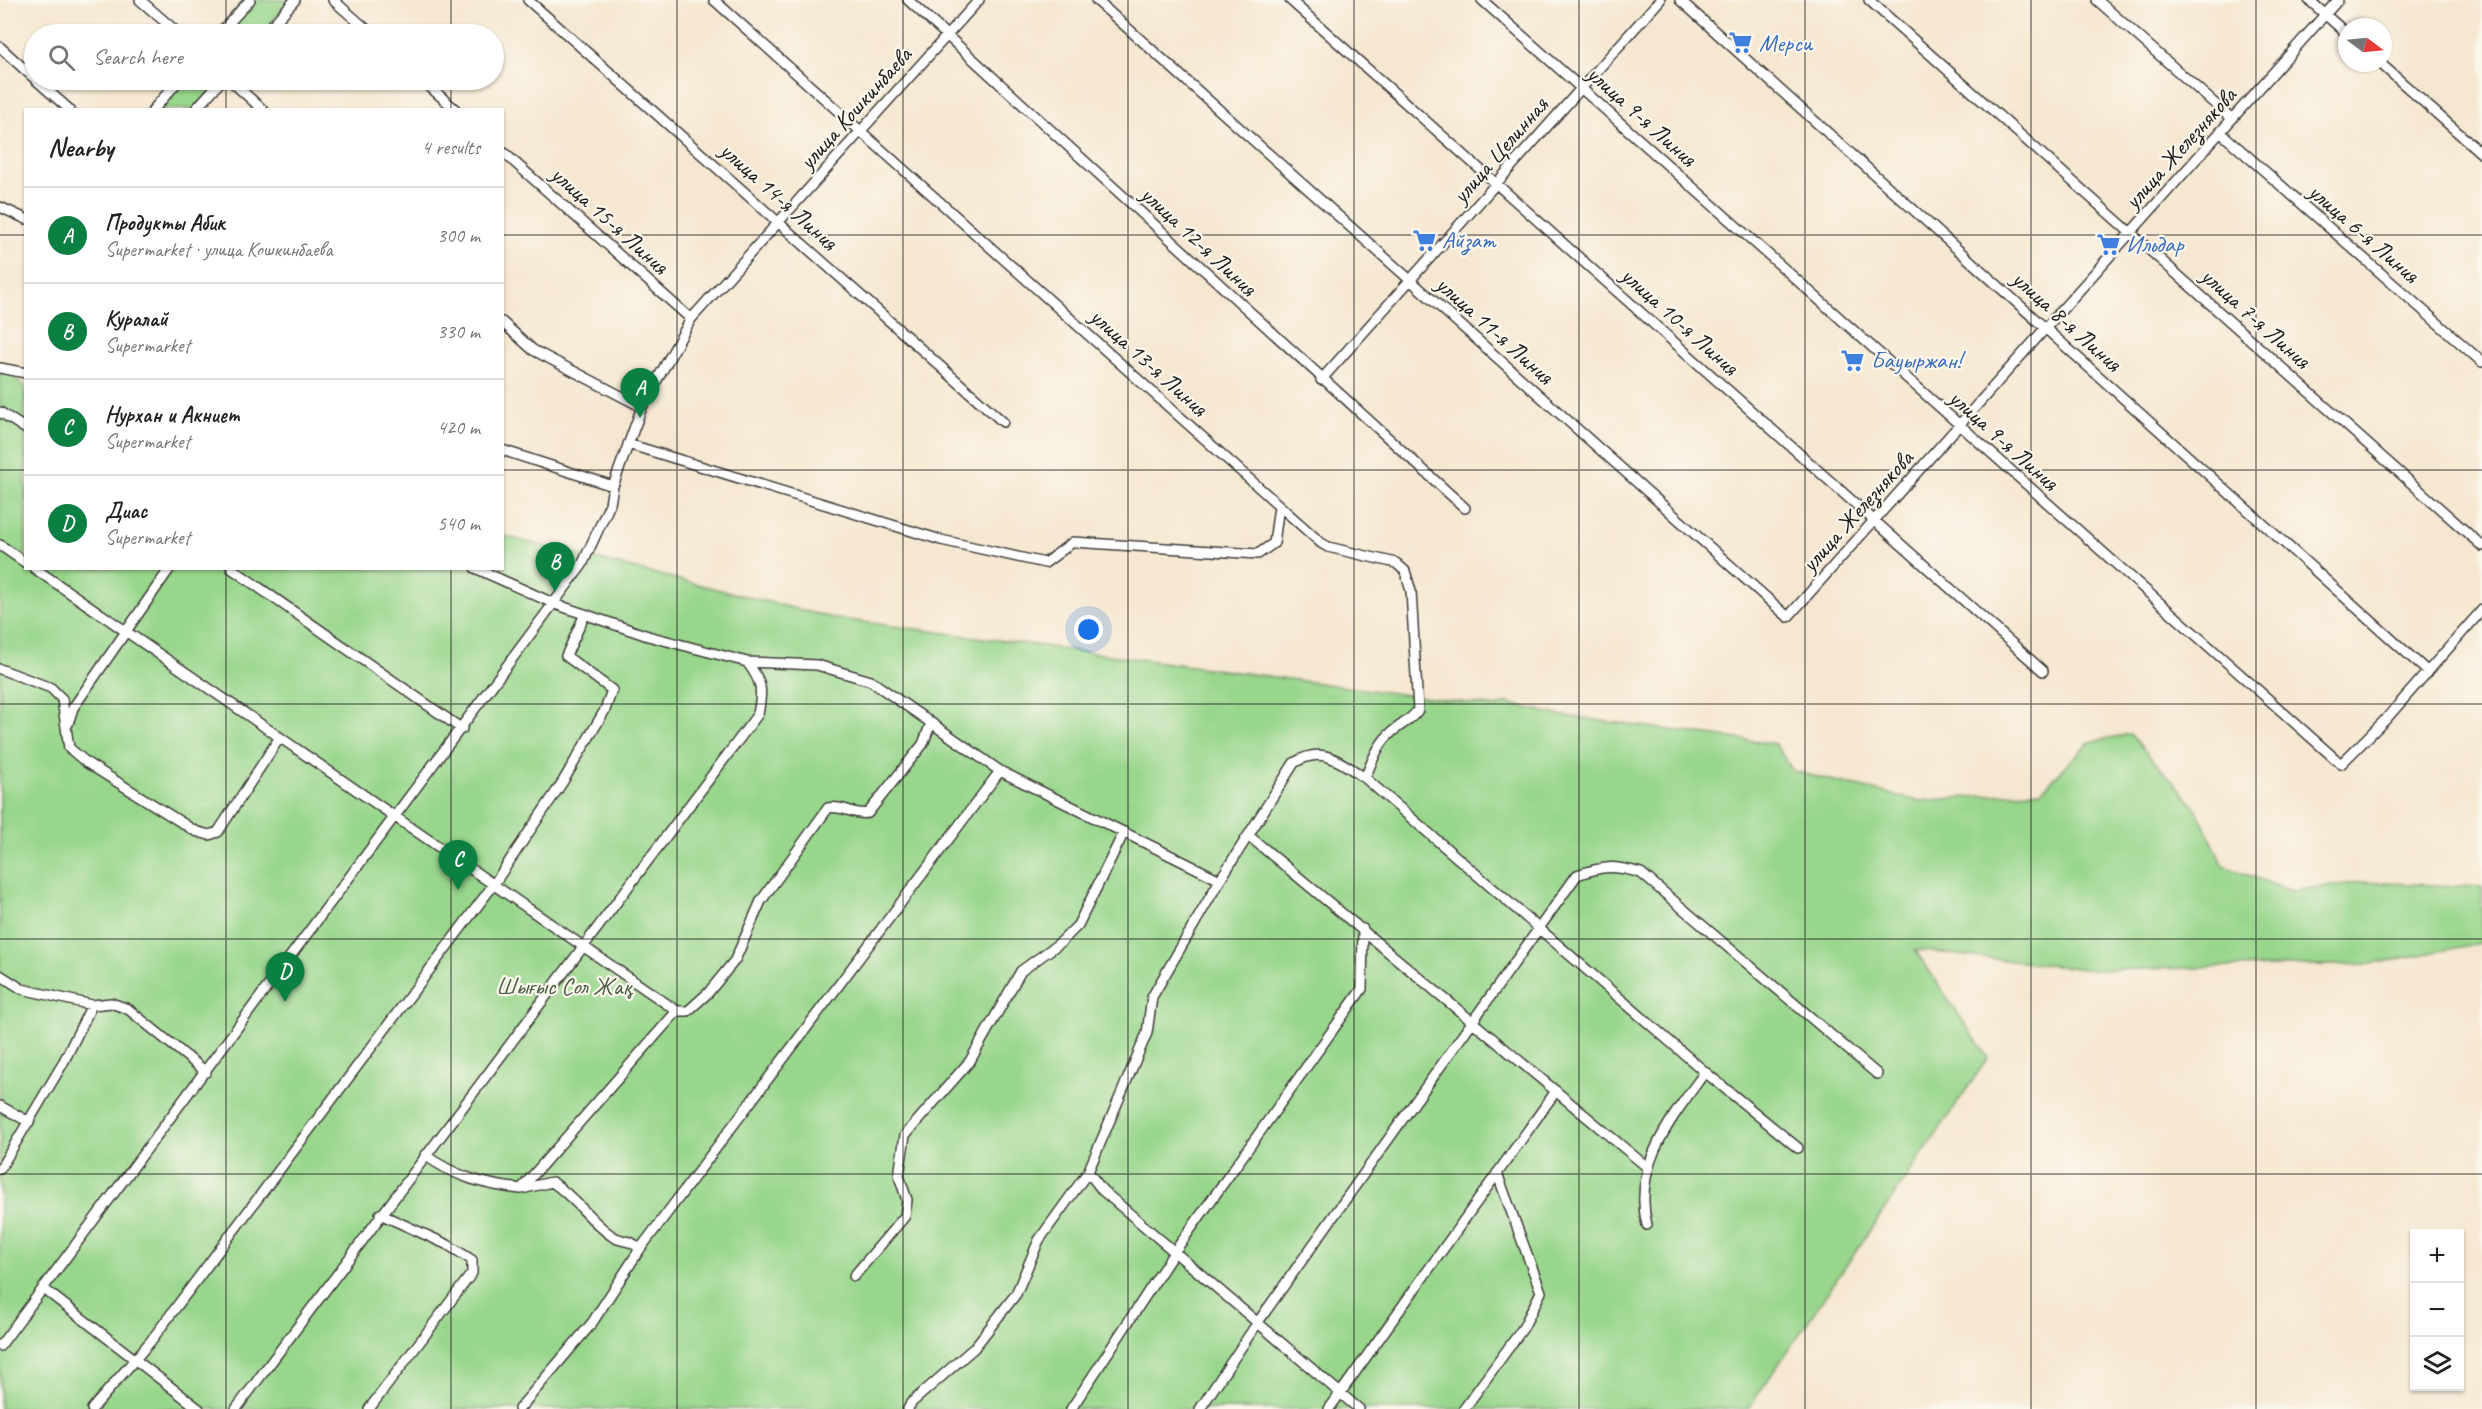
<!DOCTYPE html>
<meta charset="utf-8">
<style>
body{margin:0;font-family:Caveat,sans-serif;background:#f6f6f6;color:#222}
.controls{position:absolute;right:18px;bottom:18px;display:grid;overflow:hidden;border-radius:0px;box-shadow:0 2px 4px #0004}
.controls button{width:54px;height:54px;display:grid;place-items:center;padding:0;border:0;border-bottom:2px solid #e0e0e0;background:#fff;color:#222;font:30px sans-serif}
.compass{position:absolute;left:2338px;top:18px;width:54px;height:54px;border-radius:50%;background:#fff;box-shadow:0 2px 4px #0004;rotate:106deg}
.you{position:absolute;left:1089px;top:630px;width:21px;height:21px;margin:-15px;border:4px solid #fff;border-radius:50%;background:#1a73e8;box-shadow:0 0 0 9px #1a73e833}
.badge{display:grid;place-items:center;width:39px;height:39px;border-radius:50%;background:#0b8043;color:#fff;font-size:20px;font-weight:700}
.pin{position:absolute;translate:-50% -50px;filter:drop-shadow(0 2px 3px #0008)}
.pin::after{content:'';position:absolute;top:32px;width:21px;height:18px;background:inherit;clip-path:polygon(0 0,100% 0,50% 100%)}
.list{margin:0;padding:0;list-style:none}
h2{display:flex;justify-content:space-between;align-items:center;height:78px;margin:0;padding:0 24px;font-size:26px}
h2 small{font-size:20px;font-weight:400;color:#767676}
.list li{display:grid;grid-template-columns:39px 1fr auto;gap:18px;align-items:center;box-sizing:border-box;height:96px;padding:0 24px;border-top:2px solid #e0e0e0}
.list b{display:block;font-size:22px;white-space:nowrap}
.list p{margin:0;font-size:20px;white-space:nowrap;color:#767676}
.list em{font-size:20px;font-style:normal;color:#767676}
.icon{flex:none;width:33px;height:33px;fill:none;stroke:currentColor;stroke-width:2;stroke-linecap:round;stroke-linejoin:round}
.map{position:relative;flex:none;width:2482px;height:1409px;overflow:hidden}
.search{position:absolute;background:#fff;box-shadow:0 2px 4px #0004;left:24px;top:24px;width:480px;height:66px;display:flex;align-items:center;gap:15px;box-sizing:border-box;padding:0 21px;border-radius:33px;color:#767676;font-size:22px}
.panel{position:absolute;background:#fff;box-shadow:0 2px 4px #0004;left:24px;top:108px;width:480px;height:462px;border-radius:0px}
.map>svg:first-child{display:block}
.green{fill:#97d68b;stroke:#5a7954;stroke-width:1.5}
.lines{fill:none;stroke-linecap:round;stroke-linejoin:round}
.minor-casing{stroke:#3d3a37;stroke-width:12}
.minor{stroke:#fff;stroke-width:9}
.grid{fill:none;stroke:#1c1c1c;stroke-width:1.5;stroke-opacity:0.55}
.labels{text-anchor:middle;stroke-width:4.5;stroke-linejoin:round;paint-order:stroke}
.shop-label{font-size:24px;fill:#366cbe;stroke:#fbf7ec;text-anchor:start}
.street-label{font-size:24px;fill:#1c1c1c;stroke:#fbf7ec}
.park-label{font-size:24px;fill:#475d43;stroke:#fbf7ec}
</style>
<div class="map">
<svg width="2482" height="1409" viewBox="0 0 2482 1409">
<rect width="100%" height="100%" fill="#fbf7ec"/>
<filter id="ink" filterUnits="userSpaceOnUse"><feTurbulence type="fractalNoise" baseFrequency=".0167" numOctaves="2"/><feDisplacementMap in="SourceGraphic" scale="12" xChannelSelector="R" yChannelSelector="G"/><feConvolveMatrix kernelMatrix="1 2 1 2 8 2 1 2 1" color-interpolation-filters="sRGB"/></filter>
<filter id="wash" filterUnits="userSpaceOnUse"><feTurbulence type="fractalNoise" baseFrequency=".008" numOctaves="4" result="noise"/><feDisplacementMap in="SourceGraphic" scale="24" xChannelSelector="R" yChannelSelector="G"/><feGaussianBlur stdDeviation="1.35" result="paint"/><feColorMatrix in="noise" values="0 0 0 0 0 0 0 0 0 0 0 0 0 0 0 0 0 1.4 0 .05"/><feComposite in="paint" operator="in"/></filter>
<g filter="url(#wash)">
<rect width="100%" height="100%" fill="#f6e7d0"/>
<path class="green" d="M245,0H291L261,34H214Z
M174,80H221L194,109L147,110Z
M0,367L25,386L26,568H502L503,536L833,618L1497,707L1507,703L1558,715L1775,744L1793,771L1919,801L2041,791L2090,742L2130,734L2195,807L2224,866L2291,891L2362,882L2482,887V943L2371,964L2093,970L1915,950L1988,1058L1748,1409H0Z"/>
</g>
<g filter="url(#ink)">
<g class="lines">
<defs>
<path id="minor" d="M140,0L179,34
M333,0L372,34
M528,0L1003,422
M714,0L1321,543L1328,547L1396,563L1405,571L1411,591L1418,710C1410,721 1401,724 1392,732C1378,743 1372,762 1365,778
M908,0L1465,508
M1096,0L1788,617L2338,0
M1290,0L2043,671
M1482,0L2341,764L2386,719L2482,610
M1680,0L2428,672
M1869,0L2482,546
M2097,0L2232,119
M2309,0L2347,34
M219,34L250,0
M264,34L295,0
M0,47L34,78
M2380,63L2482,154
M36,80L70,110
M230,80L263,110
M422,80L456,110
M153,110L179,80
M195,110L222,80
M2220,132L2482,362
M502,151L691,319
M0,207L26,219
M502,322L533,350L642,407
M0,368L26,373
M1321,380L1660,0
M0,412L26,429
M628,444L941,540L1045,563L1073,542L1258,554L1274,543L1279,506
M502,450L613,486
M0,545L26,563
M34,568L677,1011
M231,568L462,729
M475,568L555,604L648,636L747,662L817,665L871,681L1000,771L1220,880
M0,669L51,688L62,699L69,748L87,763L195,831L209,835L218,832L280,737
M68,724L73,708L170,568
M1249,836L1647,1167
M0,975L22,989L92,1005L111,1003L128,1009L206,1072
M0,1106L29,1122
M425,1155C455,1177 485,1185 521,1189L677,1011H688L708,993L735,960L761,901L828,808C844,805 853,816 868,813L923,744L931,723
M0,1169L62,1065L92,1005
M1088,1172L1103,1191L1359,1409
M521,1189L552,1182C576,1198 591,1222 612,1236C622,1243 629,1238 640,1249
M1647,1225C1632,1165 1672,1118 1705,1072
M854,1276L905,1216L907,1200L899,1176L905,1135L970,1061L1021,971L1061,942L1078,925L1124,832
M44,1289L199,1409
M0,1346L582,565L610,504L613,486L642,407L691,319L979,0
M92,1409L150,1342L494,884L562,783L605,710L612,690L566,656L585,614
M236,1409L758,714C763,689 762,682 747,662
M369,1409L472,1273V1260L448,1245L380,1214
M519,1409L592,1323L640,1249L1000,771
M908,1409L911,1403L974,1348L1016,1294L1039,1240L1088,1172L1147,1033L1152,997L1220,880L1294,763C1323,745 1340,762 1365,778L1705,1072L1798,1148
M1071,1409L1175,1251L1362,989L1363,929
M1200,1409L1258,1322L1577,875C1603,866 1613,865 1641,873L1877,1074
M1329,1409L1556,1091
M1464,1409L1523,1328L1541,1292L1497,1173"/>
</defs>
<use href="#minor" class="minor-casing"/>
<use href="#minor" class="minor"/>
</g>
</g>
<path class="grid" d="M226,0V34M451,0V34M677,0V1409M903,0V1409M1128,0V1409M1354,0V1409M1579,0V1409M1805,0V1409M2031,0V1409M2256,0V1409M226,80V110M451,80V110M0,235H26M502,235H2482M0,470H26M502,470H2482M226,568V1409M451,568V1409M0,704H2482M0,939H2482M0,1174H2482"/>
<defs>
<symbol id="supermarket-bare" viewBox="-9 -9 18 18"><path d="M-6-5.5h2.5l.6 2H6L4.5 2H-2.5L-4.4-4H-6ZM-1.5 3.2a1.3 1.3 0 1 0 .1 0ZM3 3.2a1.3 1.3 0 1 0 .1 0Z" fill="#3f7fe0" stroke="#fbf7ec" stroke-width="2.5" paint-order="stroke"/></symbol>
</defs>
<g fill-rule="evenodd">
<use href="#supermarket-bare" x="1724" y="26" width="33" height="33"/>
<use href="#supermarket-bare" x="1408" y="224" width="33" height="33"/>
<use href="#supermarket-bare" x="2092" y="228" width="33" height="33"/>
<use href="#supermarket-bare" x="1836" y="344" width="33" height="33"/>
</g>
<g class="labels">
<g class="shop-label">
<text x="1759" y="51">Мерси</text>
<text x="1442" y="248">Айзат</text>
<text x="2126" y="252">Ильдар</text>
<text x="1871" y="368">Бауыржан!</text>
</g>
<g class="street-label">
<text transform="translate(855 108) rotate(-48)" y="8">улица Кошкинбаева</text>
<text transform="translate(1642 116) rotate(42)" y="8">улица 9-я Линия</text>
<text transform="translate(2180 148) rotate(-48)" y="8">улица Железнякова</text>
<text transform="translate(1500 150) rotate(-49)" y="8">улица Целинная</text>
<text transform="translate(779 196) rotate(42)" y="8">улица 14-я Линия</text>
<text transform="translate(610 220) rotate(42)" y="8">улица 15-я Линия</text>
<text transform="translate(2364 233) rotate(41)" y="8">улица 6-я Линия</text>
<text transform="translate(1199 241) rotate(43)" y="8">улица 12-я Линия</text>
<text transform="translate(2256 318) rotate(42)" y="8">улица 7-я Линия</text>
<text transform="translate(1680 321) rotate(42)" y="8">улица 10-я Линия</text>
<text transform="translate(2067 321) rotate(42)" y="8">улица 8-я Линия</text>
<text transform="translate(1495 330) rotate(42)" y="8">улица 11-я Линия</text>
<text transform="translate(1149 362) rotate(42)" y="8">улица 13-я Линия</text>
<text transform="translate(2004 440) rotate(42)" y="8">улица 9-я Линия</text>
<text transform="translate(1857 511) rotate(-48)" y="8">улица Железнякова</text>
</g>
<g class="park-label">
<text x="564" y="994">Шығыс Сол Жақ</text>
</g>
</g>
</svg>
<div class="controls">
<button>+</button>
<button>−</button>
<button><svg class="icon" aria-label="layers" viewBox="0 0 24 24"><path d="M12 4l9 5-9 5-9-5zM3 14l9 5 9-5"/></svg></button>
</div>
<svg class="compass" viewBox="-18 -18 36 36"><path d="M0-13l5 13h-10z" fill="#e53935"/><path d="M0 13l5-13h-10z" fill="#767676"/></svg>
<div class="you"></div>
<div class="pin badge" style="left:640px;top:418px">A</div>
<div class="pin badge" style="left:555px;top:592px">B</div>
<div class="pin badge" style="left:458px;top:890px">C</div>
<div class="pin badge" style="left:285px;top:1002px">D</div>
<div class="search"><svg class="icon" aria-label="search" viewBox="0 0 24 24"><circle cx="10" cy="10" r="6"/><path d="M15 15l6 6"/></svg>Search here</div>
<section class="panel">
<h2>Nearby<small>4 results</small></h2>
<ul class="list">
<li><span class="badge">A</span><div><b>Продукты Абик</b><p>Supermarket · улица Кошкинбаева</p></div><em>300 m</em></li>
<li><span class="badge">B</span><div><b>Куралай</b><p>Supermarket</p></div><em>330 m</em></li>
<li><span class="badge">C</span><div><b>Нурхан и Акниет</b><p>Supermarket</p></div><em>420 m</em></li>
<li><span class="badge">D</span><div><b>Диас</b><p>Supermarket</p></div><em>540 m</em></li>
</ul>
</section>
</div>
